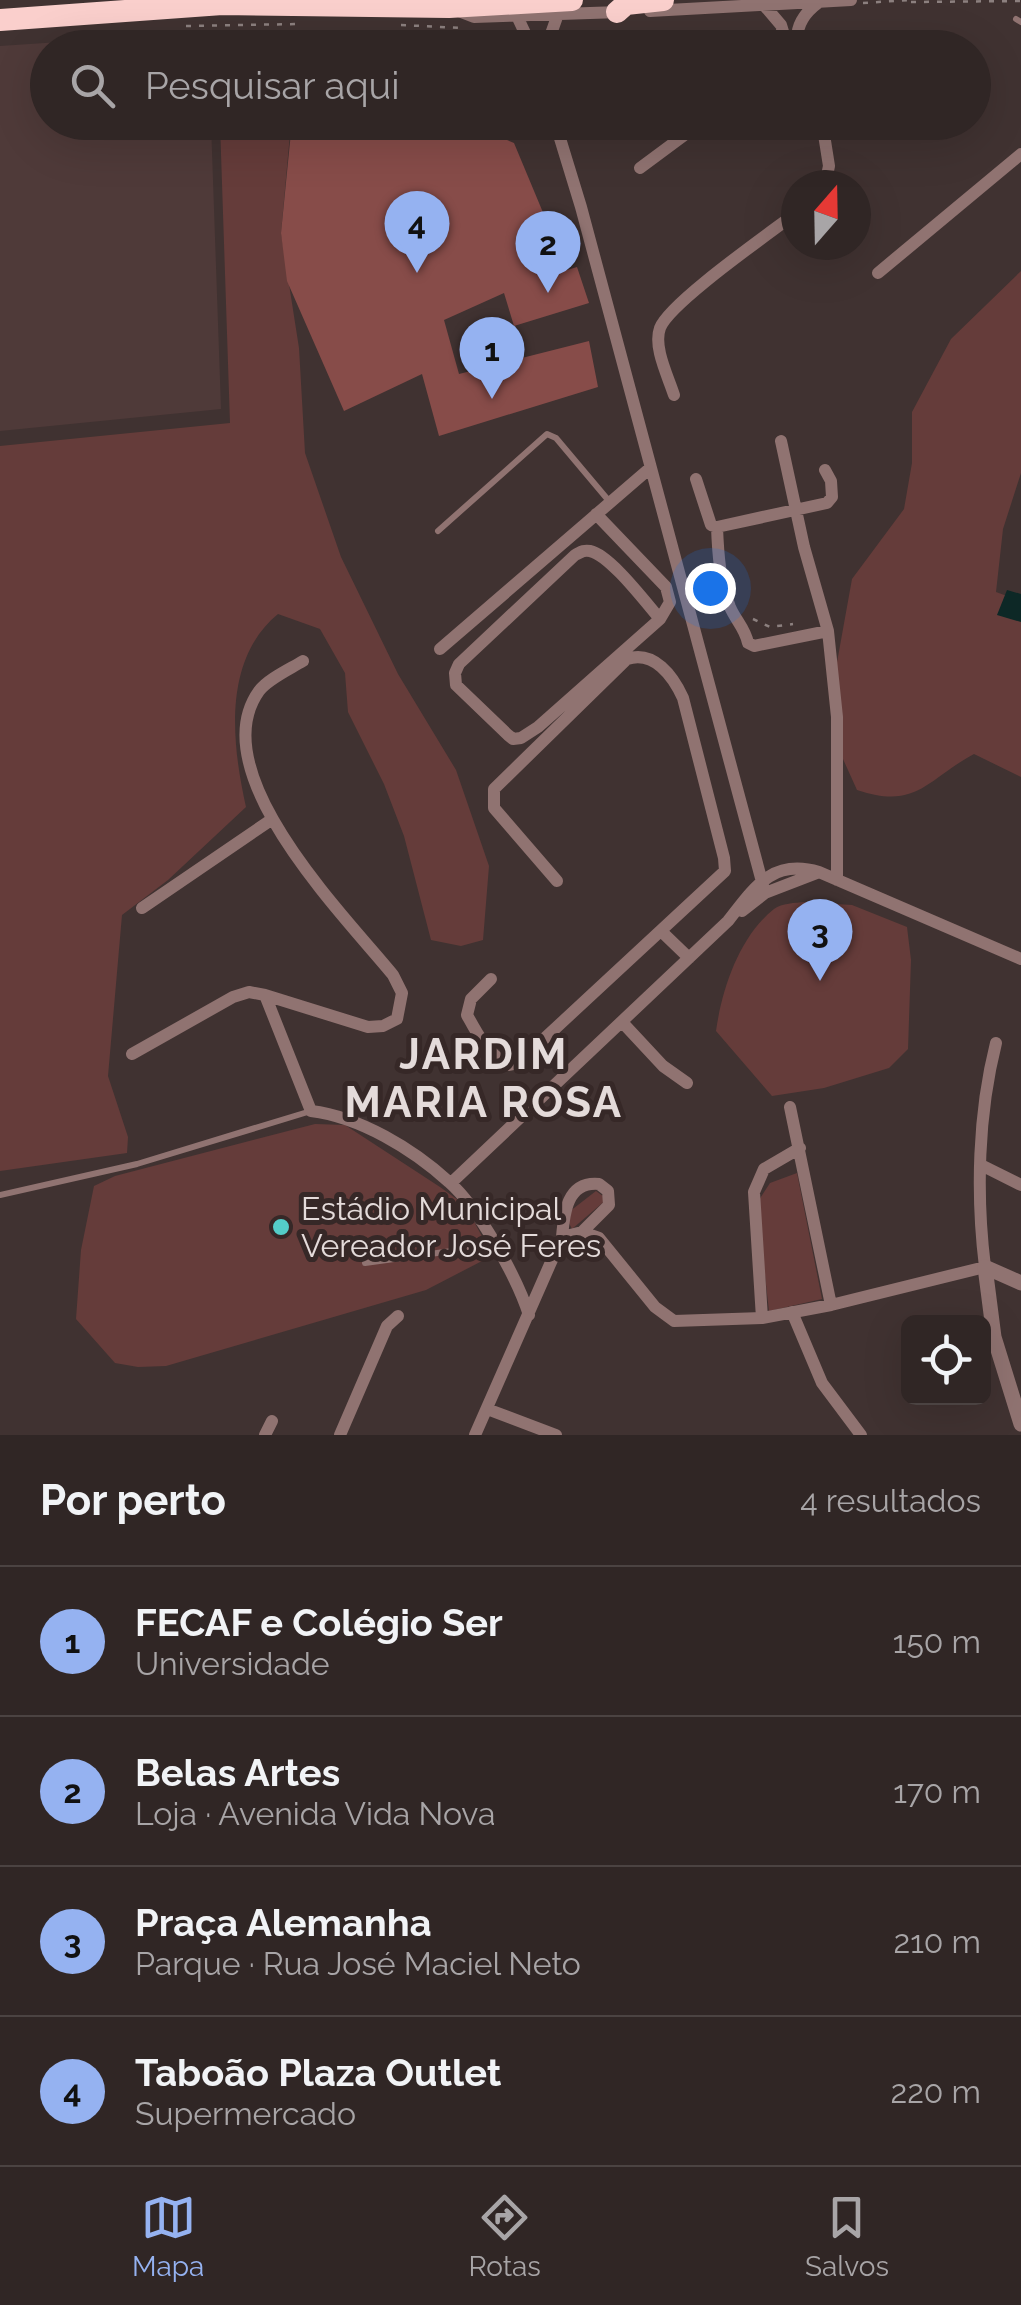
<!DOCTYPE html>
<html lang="pt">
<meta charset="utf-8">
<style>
body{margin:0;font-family:Raleway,sans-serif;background:#382e2d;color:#f1f3f6}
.controls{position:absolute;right:30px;bottom:30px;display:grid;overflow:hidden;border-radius:15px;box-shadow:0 10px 40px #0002}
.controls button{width:90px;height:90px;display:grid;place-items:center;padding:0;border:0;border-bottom:2px solid #4b4342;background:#302625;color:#f1f3f6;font:50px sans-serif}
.compass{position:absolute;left:781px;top:170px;width:90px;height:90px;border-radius:50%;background:#302625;box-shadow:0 10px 40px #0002;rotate:20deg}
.you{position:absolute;left:710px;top:588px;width:35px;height:35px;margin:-25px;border:8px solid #fff;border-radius:50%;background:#1a73e8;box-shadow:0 0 0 15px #1a73e833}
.badge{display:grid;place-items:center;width:65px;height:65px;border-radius:50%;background:#95b2f1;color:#111;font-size:32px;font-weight:700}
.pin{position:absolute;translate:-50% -82px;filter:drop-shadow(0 2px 5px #0008)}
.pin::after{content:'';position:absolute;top:52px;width:35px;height:30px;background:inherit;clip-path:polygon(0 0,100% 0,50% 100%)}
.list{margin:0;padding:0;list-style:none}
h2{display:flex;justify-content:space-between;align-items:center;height:130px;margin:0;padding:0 40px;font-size:42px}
h2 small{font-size:32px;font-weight:400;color:#a8a5a7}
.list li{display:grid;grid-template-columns:65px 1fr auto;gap:30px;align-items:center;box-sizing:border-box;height:150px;padding:0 40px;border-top:2px solid #4b4342}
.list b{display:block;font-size:38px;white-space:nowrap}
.list p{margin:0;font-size:32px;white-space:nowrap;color:#a8a5a7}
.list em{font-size:32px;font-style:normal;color:#a8a5a7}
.icon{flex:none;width:55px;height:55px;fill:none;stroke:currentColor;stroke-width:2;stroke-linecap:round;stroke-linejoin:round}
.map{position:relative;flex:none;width:1021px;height:1435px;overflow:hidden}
.search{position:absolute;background:#302625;box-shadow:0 10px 40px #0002;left:30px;right:30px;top:30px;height:110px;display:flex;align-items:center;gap:25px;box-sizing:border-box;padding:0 35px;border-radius:55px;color:#a8a5a7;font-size:38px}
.sheet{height:730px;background:#302625}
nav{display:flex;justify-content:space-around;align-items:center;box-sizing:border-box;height:140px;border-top:2px solid #4b4342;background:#302625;font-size:28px;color:#a8a5a7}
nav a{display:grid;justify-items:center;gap:5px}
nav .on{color:#95b2f1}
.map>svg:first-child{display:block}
.built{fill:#4f3a39}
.green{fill:#653c3a}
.water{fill:#0d2826}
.building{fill:#874c49}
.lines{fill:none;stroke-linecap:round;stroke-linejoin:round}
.path{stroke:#8c807f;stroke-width:2.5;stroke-dasharray:5 8;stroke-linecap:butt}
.service{stroke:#907371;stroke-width:6}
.minor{stroke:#907371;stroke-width:12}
.tertiary{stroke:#907371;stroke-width:15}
.motorway{stroke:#facfcc;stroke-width:22}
.poi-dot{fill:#54cdc8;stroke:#362827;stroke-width:4}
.labels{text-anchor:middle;stroke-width:10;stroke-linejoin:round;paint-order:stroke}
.poi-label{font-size:32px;fill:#e4dbda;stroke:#362827;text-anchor:start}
.district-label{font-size:42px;font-weight:bold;letter-spacing:2.5px;fill:#e4dbda;stroke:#362827}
</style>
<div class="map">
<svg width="1021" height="1435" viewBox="0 0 1021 1435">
<rect width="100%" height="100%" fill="#403231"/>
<path class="built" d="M208,32V47L48,48V122L211,123L221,409L0,431V46Z"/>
<path class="green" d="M216,33L284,37L285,47H217Z
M220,123H291L281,233L299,348L305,453L341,557L398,674L456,770L489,866L483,940L461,946L431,940L404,836L384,784L348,712L345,673L320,629L278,614C222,660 232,744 246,807L168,880L122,915L108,1076L128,1137L127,1153L0,1171V446L230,423Z
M1021,271V473L1003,529L996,592L1021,601V777L974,754C926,780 917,810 857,790L843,759L834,679L852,579L904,509L912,463V412L951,339Z
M805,902L852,905L907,927L911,960L908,1049L889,1068L824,1088L772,1096L716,1031C722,989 739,937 774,909C782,903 795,903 805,902Z
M315,1124L345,1125L440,1187L465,1205L491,1253L482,1261L426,1290L166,1366L138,1367L115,1363L76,1319L81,1250L94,1186L115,1176Z
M797,1173L822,1299L769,1311L757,1203L770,1183Z
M596,1191L607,1199L572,1229L565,1215Z"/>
<path class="water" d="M1007,590L1021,594V622L997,615Z"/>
<path class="building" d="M292,122H465L514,143L567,270L577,267L589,303L514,326L504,293L444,320L459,374L589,341L598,387L439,436L422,374L344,411L287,281L281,233Z"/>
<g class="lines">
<path class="path" d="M911,2L1021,1
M863,3L909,0
M401,25L463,28
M186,26L298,24
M753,619L770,627L793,624"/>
<path class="service" d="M1016,19L1021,22
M530,122L558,138
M438,531L547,434L556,438L609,501
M0,1195L137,1164L311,1111
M365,1263L495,1245"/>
<path class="minor" d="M763,4L781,25L788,48
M650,11L851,0
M461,12L474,17L620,12
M517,16L532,48
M546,48L558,14
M798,48C794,28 803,14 818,3
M555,122L581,207L765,893
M822,122L829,166L825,185
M640,168L702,122
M878,273L1021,154
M674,395C668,376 653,347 660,328C669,303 770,233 796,213
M781,441L804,547L828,631L837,717V880
M696,479L711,525L717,527L827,503L832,497L831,481L825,470
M596,514L666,587L670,602L660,619L538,727L521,738L513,739L508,735L456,685L455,673L459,664L575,555C581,552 583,550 590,551C610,555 646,603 660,619
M717,527C718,554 720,582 730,607C736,621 745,628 748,643L754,646L828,631
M440,649L649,469
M142,908L271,820
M742,911L765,893L817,873
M661,931L689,958
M491,979L471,999L467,1015C478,1035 487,1053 508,1065L518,1063L725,871L724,858L683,698C673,676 654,650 627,659L494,789V808L557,881
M265,995L311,1111C360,1117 413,1149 449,1182C479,1208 517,1278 529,1315
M622,1022L663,1066L687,1083
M132,1054L233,997L249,992L265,995L368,1027L383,1026L397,1019L402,993L393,975C344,915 201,772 259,691C268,679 290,669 303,661
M790,1107L831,1305
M981,1165L1021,1185
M451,1183L728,921C754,888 772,858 819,872L1021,959
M562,1237C564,1213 567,1181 599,1184L608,1191L609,1205L582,1232
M792,1312L822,1383L861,1435
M762,1318L754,1192L764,1169L800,1148
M487,1409L556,1435
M265,1435L272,1421
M340,1435L387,1326L398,1316
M475,1435L562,1237L582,1232L599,1238L655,1307L674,1321L762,1318L831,1305L985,1267C976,1194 978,1114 996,1043"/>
<path class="tertiary" d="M985,1267L994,1337L1021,1424
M985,1267L1021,1283"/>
<path class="motorway" d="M221,4L449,7L572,0
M617,12L626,4L663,0
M0,20L236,3"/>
</g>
<circle class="poi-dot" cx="281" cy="1227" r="10"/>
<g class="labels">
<g class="poi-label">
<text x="301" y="1220">Estádio Municipal<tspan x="301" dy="37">Vereador José Feres</tspan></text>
</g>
<g class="district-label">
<text x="484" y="1069">JARDIM<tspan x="484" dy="48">MARIA ROSA</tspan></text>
</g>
</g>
</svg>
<div class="controls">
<button><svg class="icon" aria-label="locate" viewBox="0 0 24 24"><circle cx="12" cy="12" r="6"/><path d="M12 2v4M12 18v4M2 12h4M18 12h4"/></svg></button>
</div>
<svg class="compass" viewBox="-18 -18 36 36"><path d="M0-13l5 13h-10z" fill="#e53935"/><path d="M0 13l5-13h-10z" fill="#a8a5a7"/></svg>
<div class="you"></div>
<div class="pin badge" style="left:492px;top:399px">1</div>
<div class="pin badge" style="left:548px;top:293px">2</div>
<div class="pin badge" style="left:820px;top:981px">3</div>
<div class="pin badge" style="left:417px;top:273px">4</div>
<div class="search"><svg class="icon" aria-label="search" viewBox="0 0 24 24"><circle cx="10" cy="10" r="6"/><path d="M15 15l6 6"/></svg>Pesquisar aqui</div>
</div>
<section class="sheet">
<h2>Por perto<small>4 resultados</small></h2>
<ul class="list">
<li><span class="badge">1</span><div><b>FECAF e Colégio Ser</b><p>Universidade</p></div><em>150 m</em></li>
<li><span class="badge">2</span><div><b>Belas Artes</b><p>Loja · Avenida Vida Nova</p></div><em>170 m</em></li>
<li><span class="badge">3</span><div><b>Praça Alemanha</b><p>Parque · Rua José Maciel Neto</p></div><em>210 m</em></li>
<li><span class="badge">4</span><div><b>Taboão Plaza Outlet</b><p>Supermercado</p></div><em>220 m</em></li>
</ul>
</section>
<nav>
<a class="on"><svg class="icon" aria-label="map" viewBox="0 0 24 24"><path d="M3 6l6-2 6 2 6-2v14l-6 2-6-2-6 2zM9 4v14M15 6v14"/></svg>Mapa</a>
<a><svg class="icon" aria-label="directions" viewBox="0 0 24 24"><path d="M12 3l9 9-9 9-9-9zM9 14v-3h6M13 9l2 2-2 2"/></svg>Rotas</a>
<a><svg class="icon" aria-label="saved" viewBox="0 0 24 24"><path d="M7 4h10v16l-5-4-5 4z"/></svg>Salvos</a>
</nav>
